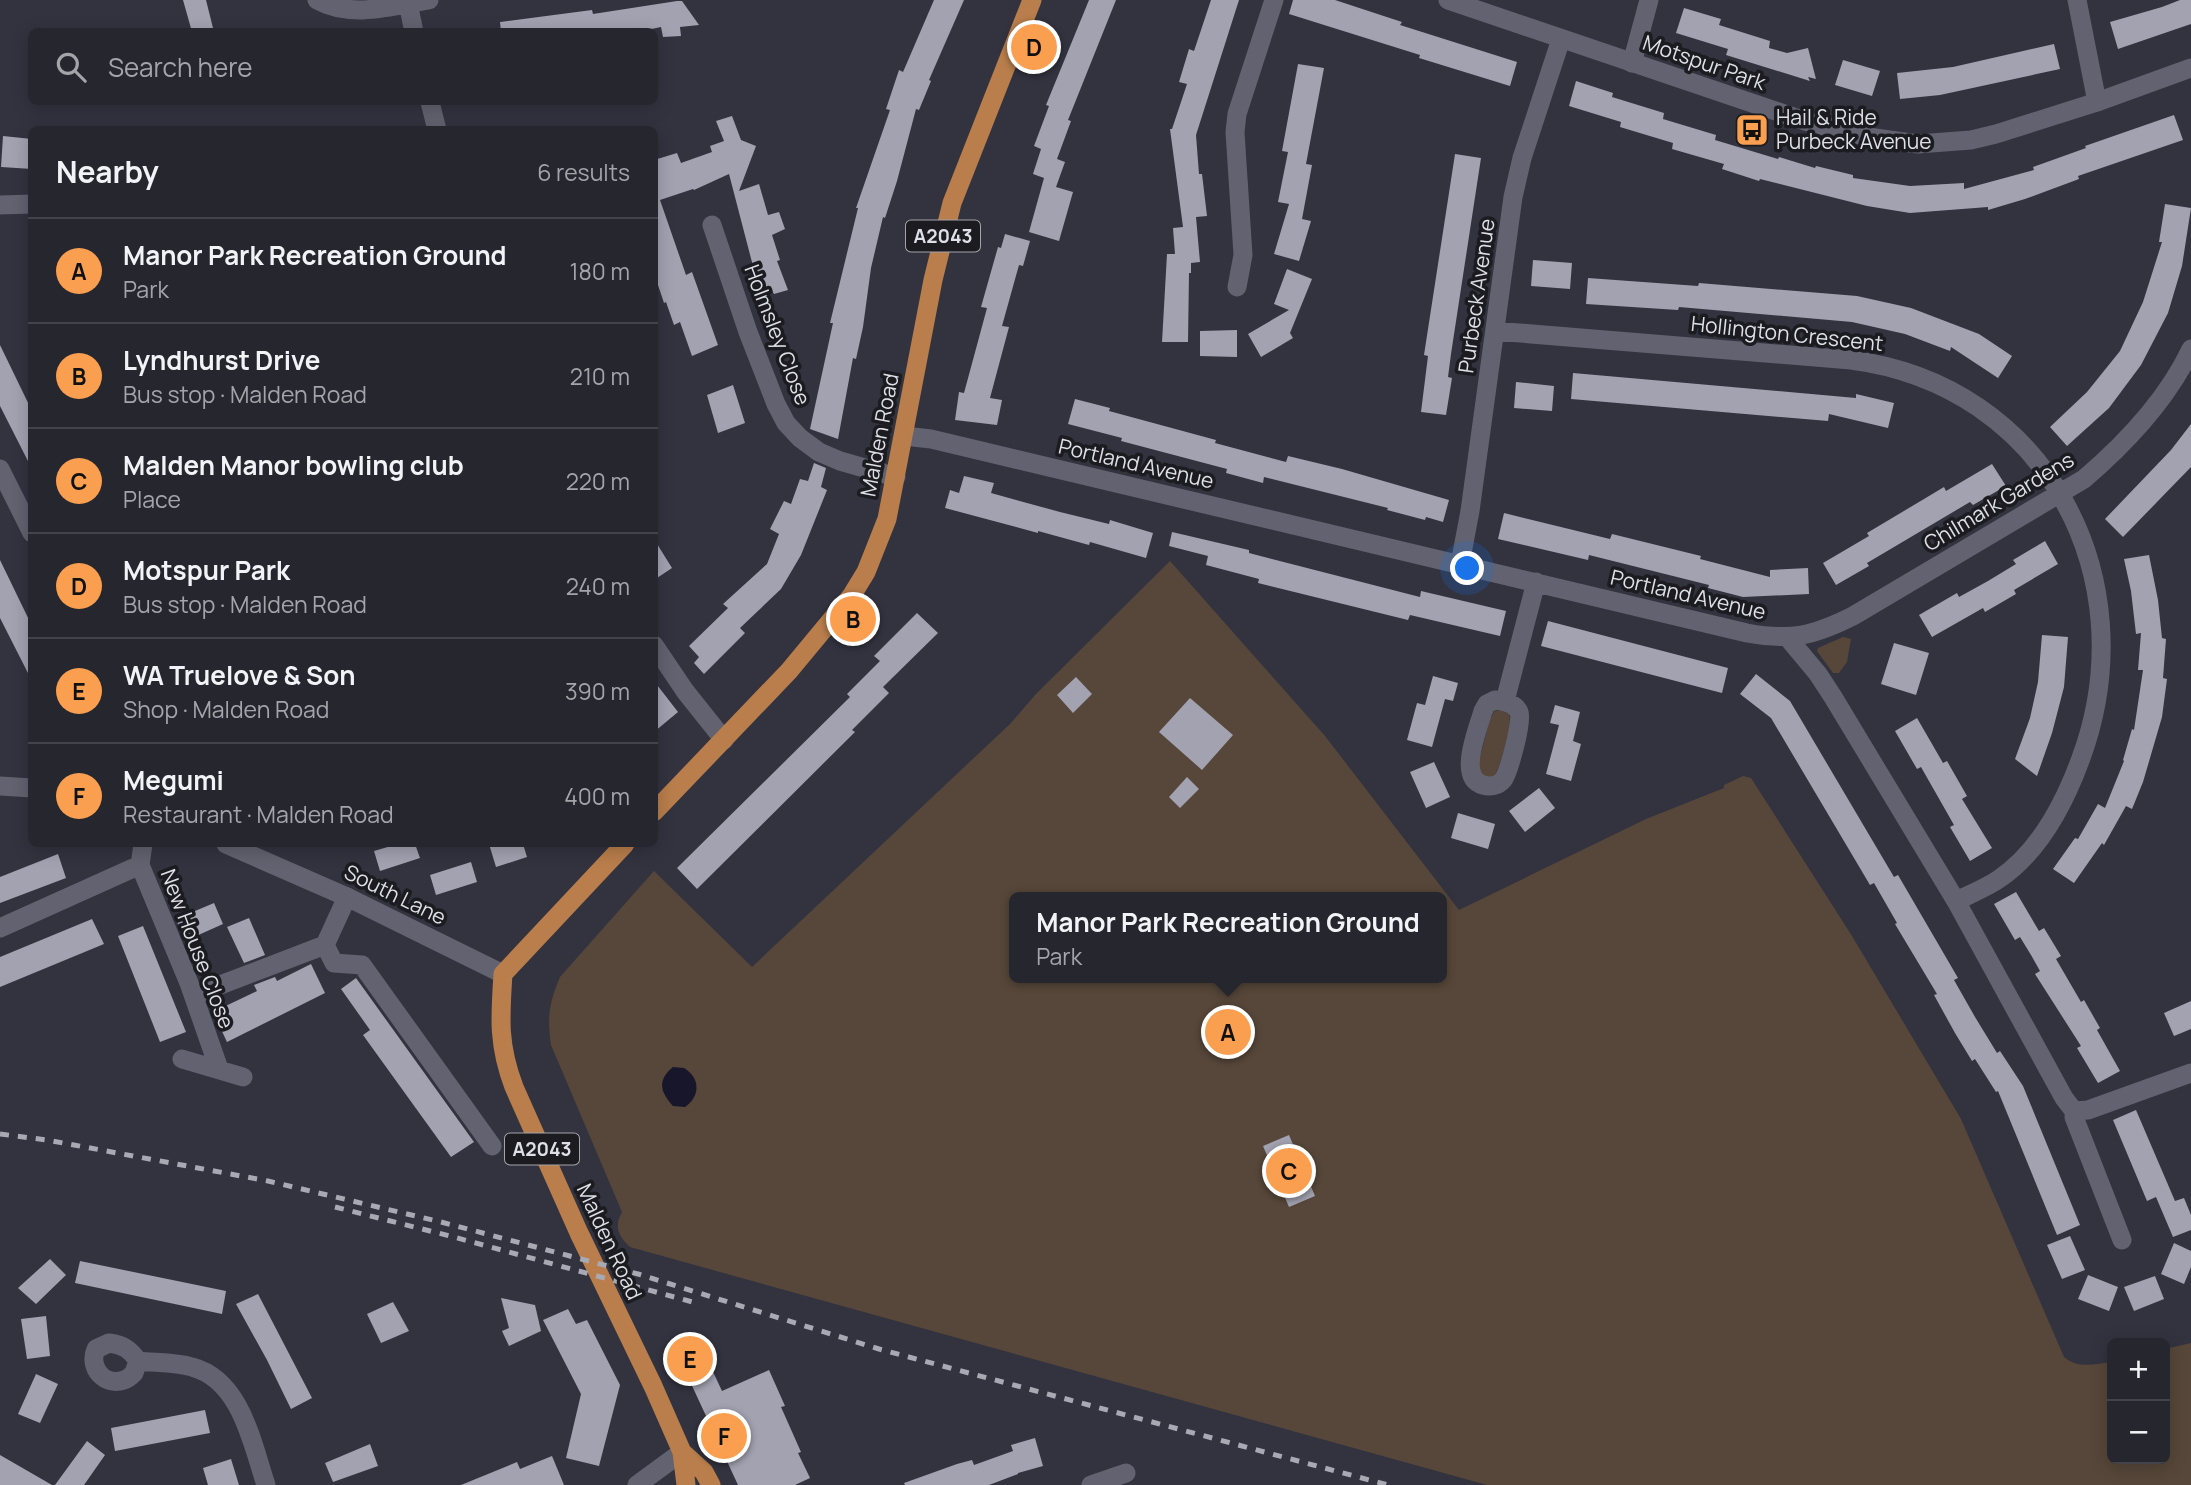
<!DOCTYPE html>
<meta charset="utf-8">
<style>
body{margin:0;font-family:Manrope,sans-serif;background:#2e2e37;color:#f1f3f6}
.controls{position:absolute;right:21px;bottom:21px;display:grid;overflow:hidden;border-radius:10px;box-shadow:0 4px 18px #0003}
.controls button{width:63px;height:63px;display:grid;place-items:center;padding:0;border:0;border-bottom:2px solid #42434b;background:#26262f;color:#f1f3f6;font:35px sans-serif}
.you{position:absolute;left:1468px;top:569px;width:24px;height:24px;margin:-18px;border:5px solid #fff;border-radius:50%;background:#1a73e8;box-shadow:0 0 0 10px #1a73e833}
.badge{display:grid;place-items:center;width:46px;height:46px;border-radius:50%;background:#fa9f4f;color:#111;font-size:23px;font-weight:700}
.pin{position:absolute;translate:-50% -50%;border:4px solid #fff;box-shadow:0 2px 7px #0006}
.popup{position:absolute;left:1009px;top:892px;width:438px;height:91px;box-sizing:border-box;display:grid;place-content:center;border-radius:10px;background:#26262f;filter:drop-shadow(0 2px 5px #0005);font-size:23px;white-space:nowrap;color:#a4a5aa}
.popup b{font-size:26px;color:#f1f3f6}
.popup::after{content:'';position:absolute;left:50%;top:100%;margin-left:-14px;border:14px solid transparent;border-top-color:#26262f}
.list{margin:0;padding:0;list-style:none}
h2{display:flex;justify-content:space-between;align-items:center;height:91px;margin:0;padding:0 28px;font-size:30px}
h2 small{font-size:23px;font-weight:400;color:#a4a5aa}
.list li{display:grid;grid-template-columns:46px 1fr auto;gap:21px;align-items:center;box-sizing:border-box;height:105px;padding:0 28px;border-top:2px solid #42434b}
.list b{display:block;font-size:26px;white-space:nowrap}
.list p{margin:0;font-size:23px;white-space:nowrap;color:#a4a5aa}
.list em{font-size:23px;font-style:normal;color:#a4a5aa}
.icon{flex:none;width:38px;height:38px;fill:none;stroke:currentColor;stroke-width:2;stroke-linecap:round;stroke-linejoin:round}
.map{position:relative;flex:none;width:2191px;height:1485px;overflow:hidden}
.search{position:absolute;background:#26262f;box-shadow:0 4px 18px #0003;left:28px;top:28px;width:630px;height:77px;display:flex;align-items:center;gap:18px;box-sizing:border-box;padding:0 24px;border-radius:10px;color:#a4a5aa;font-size:26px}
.panel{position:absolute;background:#26262f;box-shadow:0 4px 18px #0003;left:28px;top:126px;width:630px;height:721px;border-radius:10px}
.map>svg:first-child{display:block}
.green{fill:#57473a;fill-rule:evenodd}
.water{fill:#17162b}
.building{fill:#a2a2b1}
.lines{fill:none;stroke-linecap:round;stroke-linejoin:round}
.minor{stroke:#626270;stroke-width:19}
.tertiary{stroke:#626270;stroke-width:19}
.secondary{stroke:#626270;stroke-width:19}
.primary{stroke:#b97e4b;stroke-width:19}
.rail{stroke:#a8a9b3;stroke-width:5;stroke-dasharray:9 9;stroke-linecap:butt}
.labels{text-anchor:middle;stroke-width:7;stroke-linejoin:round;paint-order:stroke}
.shield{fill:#1b1b20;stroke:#a4a4ab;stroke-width:2}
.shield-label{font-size:19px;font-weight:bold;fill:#dedfe7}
.street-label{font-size:21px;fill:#dedfe7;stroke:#1b1b20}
.poi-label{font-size:21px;fill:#dedfe7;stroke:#1b1b20;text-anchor:start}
</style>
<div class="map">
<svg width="2191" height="1485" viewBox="0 0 2191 1485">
<rect width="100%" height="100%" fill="#32333f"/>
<path class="green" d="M1170,561L1325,736L1459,910L1646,819L1724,788V785L1743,776L1751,778L1852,936L1961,1119L2064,1357C2078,1369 2095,1364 2112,1362V1459H2165V1349L2191,1343V1485H1487L630,1247C618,1236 614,1226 622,1212L551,1045C547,1017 549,1003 560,977L654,871L752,967L1011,723L1035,695ZM1014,897H1442V978H1014Z
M1843,637L1851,639L1847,662L1839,673H1833L1817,651L1818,648Z
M1500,710L1509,714C1513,727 1501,765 1494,777L1483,778L1478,765L1490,718L1495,711Z"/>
<path class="water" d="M673,1067L684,1068C701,1078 700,1097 685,1107L673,1106C660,1092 657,1080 673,1067Z"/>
<path class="building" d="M183,0H206L214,32H192Z
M934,0H964L929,80L931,81L919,110L916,109L897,181L885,218L883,217L871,268L863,327L856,359L853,358L838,439L810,429L833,323H830L858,208H856L890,110L886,109L899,70L903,72Z
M1089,0H1116L1068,120L1071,121L1057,159L1065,162L1056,187L1073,192L1059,241L1029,232L1044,178L1033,174L1041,149L1034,146L1049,106L1046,105Z
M1211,0H1239L1196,135L1199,174H1202L1207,216L1196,217L1200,262L1191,263V273H1189L1188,342H1162L1167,254H1175L1173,228L1183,227L1170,129H1172L1187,84L1179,82L1189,49L1194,51Z
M1293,0H1335L1402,22L1400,25L1517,62L1510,86L1419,58L1420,55L1289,14Z
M2180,0H2191V24L2118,49L2110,22L2162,7Z
M677,1H682L699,25L680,27L681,36L663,37L661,27L637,32H501L500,22L592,10L593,14Z
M1684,8L1721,19L1719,25L1770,41L1769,48L1787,53L1808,48L1816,79L1808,77L1810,81L1726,55L1728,49L1676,33Z
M2054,44L2060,69L1940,95L1900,99L1897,73L1953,67Z
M1843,60L1880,71L1872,96L1835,85Z
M1298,64L1324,68L1306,164L1312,165L1302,219L1311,221L1299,261L1274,254L1289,204L1278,202L1288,152L1282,151Z
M1576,81L1613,93L1612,97L1664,113L1663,119L1716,135L1715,140L1778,159L1779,157L1815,168L1816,166L1853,175V178L1910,186L1964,183V189L2034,170L2033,167L2086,148L2085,146L2174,115L2183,140L2078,176L2079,179L2025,199L1988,210V207L1910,213L1867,206L1760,179L1759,181L1722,169L1724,164L1672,149L1673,143L1620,127L1621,122L1569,106Z
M732,116L741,140L756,146L739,191L759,184L768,215L779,212L785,229L772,235L780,260L777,261L788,290L774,294L771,289L760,293L729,174L694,190L693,189L660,200L686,275L692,272L718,345L692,356L680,322L674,325L666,302L664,303L654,273V160L677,153L681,163L712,152L710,146L724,141L716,121Z
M3,136L32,139V169L1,167Z
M1455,154L1481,158L1451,354L1448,377L1452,378L1446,415L1421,412L1428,356L1424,355Z
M2165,204L2191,208L2182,266L2168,313L2141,365L2109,408L2067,446L2050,427L2087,392L2120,351L2143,302L2162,242H2159Z
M1005,234L1030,241L1023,266L1019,265L1002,326L1009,327L990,398L1002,400L997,425L955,420L959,392L964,393L987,308L981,307L998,247L1001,248Z
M1533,260L1572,263L1570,289L1531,286Z
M1287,269L1312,279L1290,333L1293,338L1261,357L1248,334L1289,310L1274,304Z
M1588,278L1698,286L1699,283L1857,296L1911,308L1979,334L2012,356L1998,378L1951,347L1950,351L1905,334L1852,322L1679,307L1678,310L1586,304Z
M1237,330V357L1200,356V331Z
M0,345L32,411V469L0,406Z
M1573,373L1856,398V394L1894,403L1888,428L1829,414L1828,421L1571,399Z
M1516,382L1554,386L1552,411L1514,408Z
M733,385L745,423L718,433L707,395Z
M1075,399L1110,408L1109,411L1216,440L1215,443L1286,462L1288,456L1342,469L1449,500L1443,522L1426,517L1425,520L1387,510L1388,508L1264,477L1263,483L1226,473L1227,469L1121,441L1122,438L1068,424Z
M2191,424V467L2123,537L2105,519L2171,450Z
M814,463L826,468L821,487L827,490L801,555L781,589L740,628L745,633L704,674L694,663L699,657L689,646L728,608L723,604L767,564L779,534L770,529L784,501L791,504L800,479L808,481Z
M1992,464L2006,486L1973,505L1970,502L1867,563L1869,566L1836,585L1823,563L1869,536L1867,533L1924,499L1944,487L1946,491Z
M964,476L994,483L991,493L1060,512L1109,524L1110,520L1153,533L1146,558L1090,542L1089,545L1038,531V533L945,508L950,490L959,493Z
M1504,513L1610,539L1612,534L1701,556L1700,559L1770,577V570L1808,568L1809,594L1743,597L1708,588L1709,585L1589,555L1588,560L1498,539Z
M1172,532L1249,550V553L1420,597L1421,591L1506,611L1500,636L1410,615L1408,620L1258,583L1259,579L1206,565L1208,556L1169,546Z
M654,539L672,568L654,580Z
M2045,541L2058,564L2014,590L2016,594L1985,612L1983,608L1932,637L1919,615L1957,593L1959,597L1988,581L2016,564L2013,560Z
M2149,555L2158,600L2162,638L2166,639L2163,678L2167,679L2162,717L2143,782L2132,809L2126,806L2104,845L2102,843L2074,883L2053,869L2075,838L2078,839L2098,804L2105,808L2124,761L2123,760L2132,729L2134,730L2143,670H2138L2141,633L2136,634L2131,591L2124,559Z
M0,560L32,626V681L0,618Z
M917,613L938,633L883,687L889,693L852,730L855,732L697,889L677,868L850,697L847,694L880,661L874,656Z
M1548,621L1728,668L1722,693L1541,646Z
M2042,635L2068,637L2064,687L2052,733L2037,776L2015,759L2030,718L2038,682Z
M1894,643L1929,653L1916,695L1881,684Z
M1756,674L1790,701L1894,877L1898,875L1958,978L1954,980L1975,1017L1997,1053L2000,1051L2023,1086L2080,1225L2057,1235L1998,1091L1996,1092L1975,1059L1972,1061L1955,1033L1934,995L1937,994L1895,924L1897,923L1874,883L1870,885L1771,718L1740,694Z
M1433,676L1458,683L1453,701L1445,699L1432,747L1407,740L1417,703L1425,705Z
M1076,677L1092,694L1073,713L1057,695Z
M654,681L678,712L654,732Z
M1190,698L1233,735L1202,770L1159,732Z
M1555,705L1580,712L1573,741L1581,744L1571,781L1546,774L1559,725L1550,723Z
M1917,718L1943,763L1947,761L1967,796L1962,799L1992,848L1970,861L1950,827L1954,825L1921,767L1917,769L1895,731Z
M1434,762L1450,797L1426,808L1410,772Z
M1187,777L1199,789L1180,808L1169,797Z
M1539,788L1555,808L1525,832L1509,811Z
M1458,813L1495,824L1488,849L1451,838Z
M398,844H415L420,858L380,871L374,851Z
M489,844H523L527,857L496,867Z
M58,854L66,878L0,903V877Z
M471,862L477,882L436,895L430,875Z
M2016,892L2039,931L2044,928L2061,956L2056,959L2081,1002L2084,1000L2100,1028L2097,1030L2120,1071L2098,1083L2077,1048L2081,1046L2035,974L2040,971L2031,955L2020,937L2015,940L1994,904Z
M214,903L223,924L185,941L176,919Z
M249,918L265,955L244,963L227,927Z
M92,919L104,944L0,987V957Z
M143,926L186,1032L160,1042L118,936Z
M311,964L325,993L227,1042L213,1012L257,991L254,985L275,977L277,981Z
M356,978L474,1142L451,1157L363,1035L370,1030L341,989Z
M2191,1001V1029L2174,1036L2164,1013Z
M2136,1110L2175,1201L2184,1198L2191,1215V1230L2173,1237L2156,1197L2147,1201L2113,1120Z
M1289,1135L1315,1196L1289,1207L1263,1146Z
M2070,1236L2085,1270L2062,1279L2047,1245Z
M2174,1243L2191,1251V1267L2184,1284L2161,1274Z
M50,1259L66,1275L36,1304L18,1288Z
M80,1261L226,1291L222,1314L75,1283Z
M2088,1275L2118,1287L2109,1311L2078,1299Z
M2155,1276L2164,1299L2134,1311L2124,1287Z
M258,1294L312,1398L291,1409L267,1360L236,1304Z
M501,1298L535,1305L541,1331L509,1346L502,1331L509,1328Z
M393,1302L409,1331L381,1343L367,1314Z
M568,1309L576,1324L587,1320L620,1385L599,1466L566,1458L581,1394L543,1320Z
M46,1316L50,1356L27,1359L21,1319Z
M675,1349L707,1359L722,1391L769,1370L785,1406L781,1407L801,1452L798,1453L810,1478L795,1485H738Z
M36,1374L58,1384L40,1423L18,1414Z
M205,1410L210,1433L115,1451L111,1428Z
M1035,1438L1043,1466L1018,1473V1474L989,1485H905L904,1483L957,1464L972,1460L974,1465L1013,1451L1011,1445Z
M87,1441L105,1455L84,1485H55Z
M370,1444L378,1466L333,1482L325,1463Z
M0,1455L52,1485H0Z
M552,1456L564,1485H461L517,1462L520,1469Z
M231,1459L239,1485H208L203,1468Z"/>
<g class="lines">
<path class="minor" d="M317,0C351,19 393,6 429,0
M2077,0L2097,102
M408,3L414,32
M1632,63L1649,0
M430,102L437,130
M0,205L32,204
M712,225L748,332L776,404L786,423L800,438L819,452L840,461L896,477
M1237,287L1243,255L1235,132L1237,114L1274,0
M1495,331L1851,360C2046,385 2147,578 2081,758C2065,802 2039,852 1999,879C1986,888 1970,894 1956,901
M904,436L931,439L1747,633C1791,641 1813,636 1853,616L2084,479C2126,443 2167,400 2191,349
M0,469L32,533
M1460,564L1470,511L1513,197L1522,158L1561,39
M1788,638L1818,674L1833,697L1956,901L2064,1098L2074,1111V1117L2122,1240
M654,645L685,691L724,740
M1495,700C1504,701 1515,703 1519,712C1523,720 1509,772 1503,780C1498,786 1490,787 1483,785C1457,778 1478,729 1483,711L1487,704Z
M1505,701L1536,582
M143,844L140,865L189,983L219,1069
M0,928L140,865
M325,945L334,963L362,965L492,1146
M194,995L325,945L347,897
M182,1059L243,1077
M2074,1111L2088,1110L2191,1073
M109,1343C123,1345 130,1349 138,1361L134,1373C131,1376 128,1379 124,1380C104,1387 88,1367 96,1349Z
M138,1361C155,1363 175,1362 192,1367C241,1380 252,1443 266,1485
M1091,1485L1126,1473"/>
<path class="tertiary" d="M1448,0L1805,121L1868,137L1918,144L1971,140L1996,134L2097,102L2191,68
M0,786L32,788
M226,844L347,897L503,974"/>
<path class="secondary" d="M637,1485L682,1452"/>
<path class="primary" d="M654,812L789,671L852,595L866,572L887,519L933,280L952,203L1032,0
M625,844L503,974C500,1018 498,1045 514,1087L579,1233L653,1386L682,1452L686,1485
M682,1452L704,1472L711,1485"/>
<path class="rail" d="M0,1134L47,1140L268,1181L441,1222L638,1274L879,1349L1388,1485
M335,1207L450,1236L700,1304"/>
</g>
<defs>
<symbol id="bus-square" viewBox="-11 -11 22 22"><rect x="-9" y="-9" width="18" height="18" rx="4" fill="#fa9f4f" stroke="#1b1b20"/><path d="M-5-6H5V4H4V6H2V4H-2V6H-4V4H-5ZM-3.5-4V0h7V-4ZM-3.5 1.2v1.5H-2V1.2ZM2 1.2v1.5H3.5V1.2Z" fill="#111"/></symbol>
</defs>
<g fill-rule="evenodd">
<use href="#bus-square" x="1733" y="111" width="38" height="38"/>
</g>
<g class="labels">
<g class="shield">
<rect x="906" y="220.5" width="74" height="31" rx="5"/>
<rect x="505" y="1133.5" width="74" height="31" rx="5"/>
</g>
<g class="shield-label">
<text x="943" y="243">A2043</text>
<text x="542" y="1156">A2043</text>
</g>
<g class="street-label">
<text transform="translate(1704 63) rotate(19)" y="7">Motspur Park</text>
<text transform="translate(1477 296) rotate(-82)" y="7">Purbeck Avenue</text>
<text transform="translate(1787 334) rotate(6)" y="7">Hollington Crescent</text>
<text transform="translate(777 335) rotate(69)" y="7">Holmsley Close</text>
<text transform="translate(880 435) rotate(-79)" y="7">Malden Road</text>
<text transform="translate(1136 464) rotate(13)" y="7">Portland Avenue</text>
<text transform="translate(1999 502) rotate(-31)" y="7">Chilmark Gardens</text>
<text transform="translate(1688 595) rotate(13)" y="7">Portland Avenue</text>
<text transform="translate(395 895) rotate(26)" y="7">South Lane</text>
<text transform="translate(197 949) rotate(69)" y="7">New House Close</text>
<text transform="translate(609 1242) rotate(65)" y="7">Malden Road</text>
</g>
<g class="poi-label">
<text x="1776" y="125">Hail &amp; Ride<tspan x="1776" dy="24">Purbeck Avenue</tspan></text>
</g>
</g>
</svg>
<div class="controls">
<button>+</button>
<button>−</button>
</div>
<div class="you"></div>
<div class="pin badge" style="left:1228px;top:1032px">A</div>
<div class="popup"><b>Manor Park Recreation Ground</b>Park</div>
<div class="pin badge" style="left:853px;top:619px">B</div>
<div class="pin badge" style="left:1289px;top:1171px">C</div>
<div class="pin badge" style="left:1034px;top:47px">D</div>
<div class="pin badge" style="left:690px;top:1359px">E</div>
<div class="pin badge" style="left:724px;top:1436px">F</div>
<div class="search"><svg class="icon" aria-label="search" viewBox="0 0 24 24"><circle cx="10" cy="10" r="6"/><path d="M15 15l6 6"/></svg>Search here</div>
<section class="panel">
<h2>Nearby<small>6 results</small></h2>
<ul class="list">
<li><span class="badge">A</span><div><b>Manor Park Recreation Ground</b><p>Park</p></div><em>180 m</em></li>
<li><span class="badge">B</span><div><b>Lyndhurst Drive</b><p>Bus stop · Malden Road</p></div><em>210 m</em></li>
<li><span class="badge">C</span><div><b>Malden Manor bowling club</b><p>Place</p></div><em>220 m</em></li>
<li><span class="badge">D</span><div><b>Motspur Park</b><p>Bus stop · Malden Road</p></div><em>240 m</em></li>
<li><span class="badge">E</span><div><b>WA Truelove &amp; Son</b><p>Shop · Malden Road</p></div><em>390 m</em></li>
<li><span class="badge">F</span><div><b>Megumi</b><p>Restaurant · Malden Road</p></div><em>400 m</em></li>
</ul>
</section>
</div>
